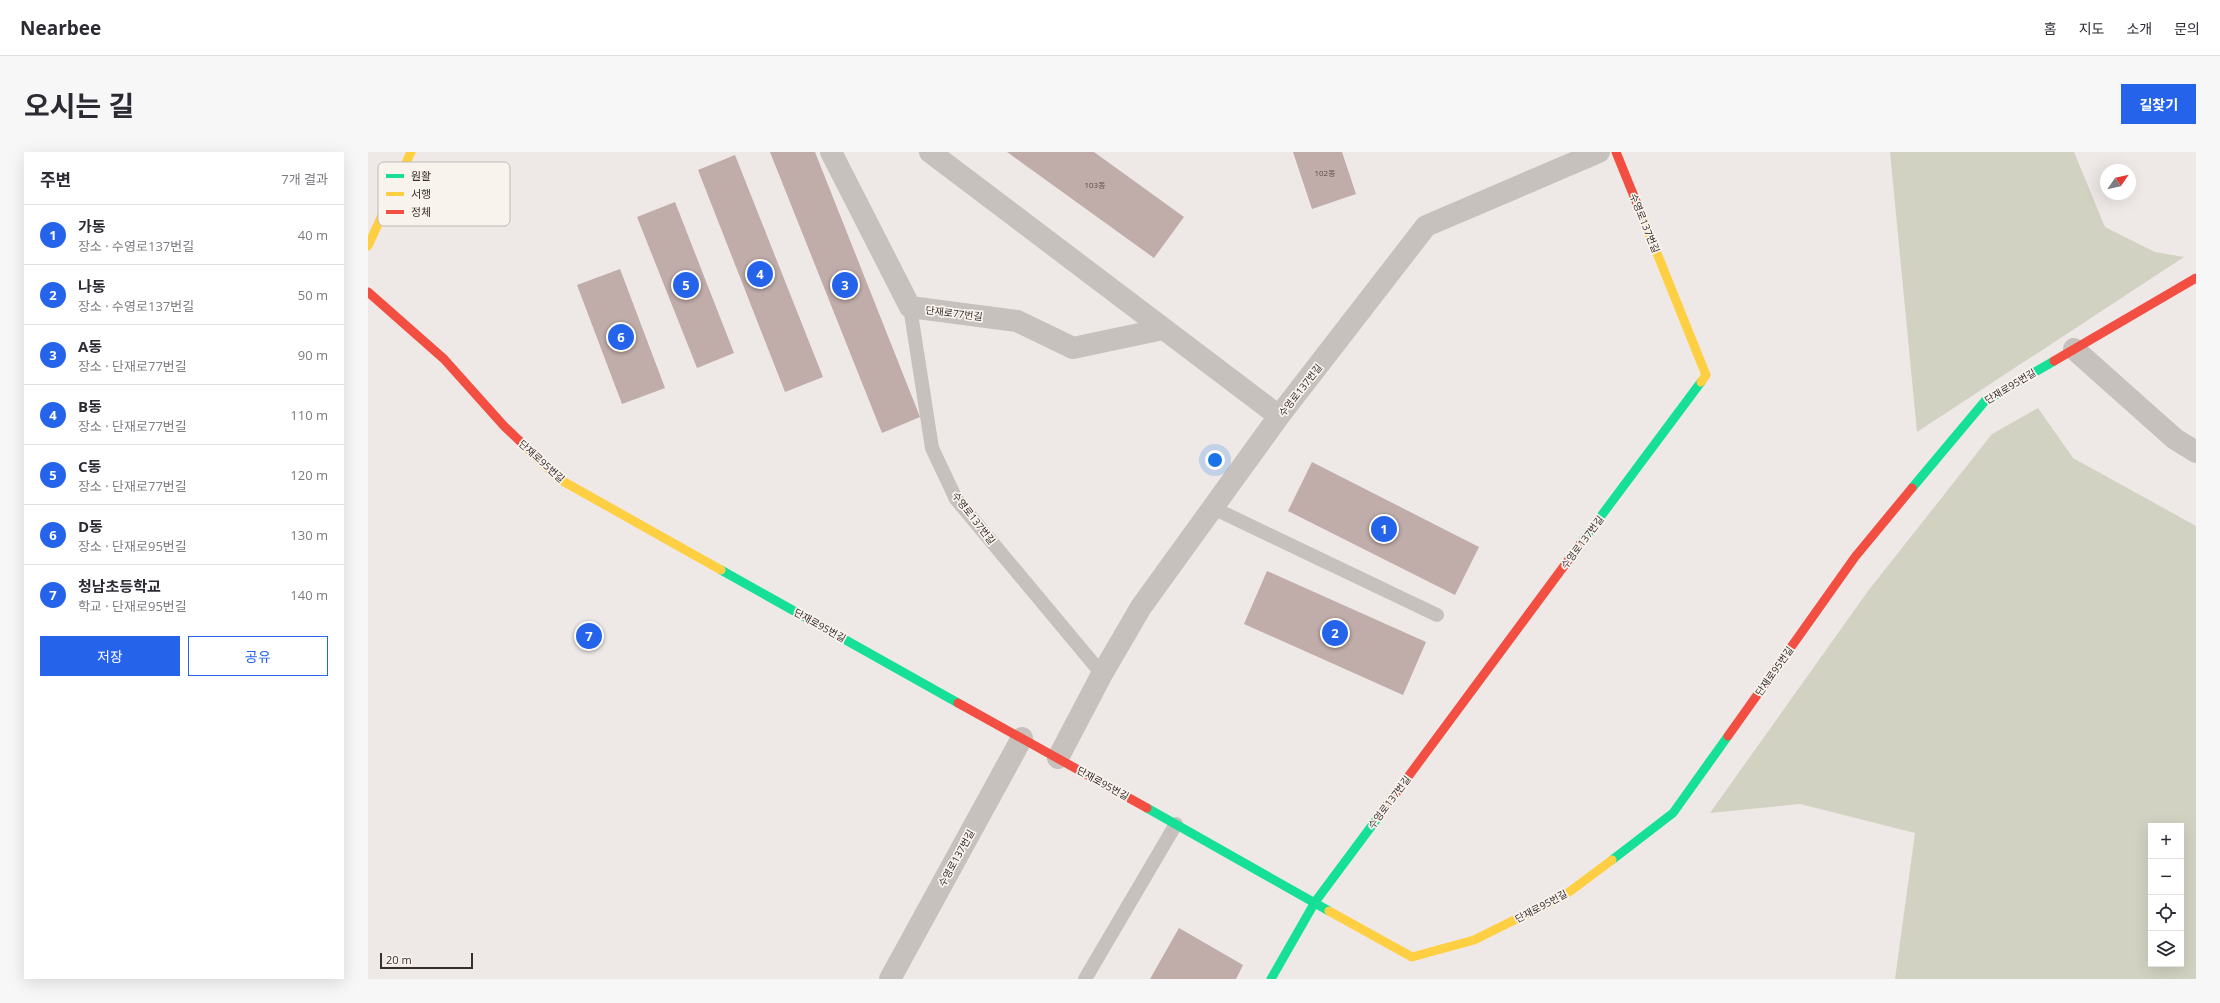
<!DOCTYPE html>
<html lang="ko">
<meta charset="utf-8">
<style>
body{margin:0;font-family:"Open Sans","Noto Sans KR",sans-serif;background:#f7f7f7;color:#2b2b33}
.controls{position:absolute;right:12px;bottom:12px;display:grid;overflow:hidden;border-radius:0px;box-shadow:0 4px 16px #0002}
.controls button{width:36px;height:36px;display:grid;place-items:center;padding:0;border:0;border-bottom:1px solid #e1e1e2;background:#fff;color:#2b2b33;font:20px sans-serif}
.compass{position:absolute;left:1732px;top:12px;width:36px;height:36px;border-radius:50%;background:#fff;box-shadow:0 4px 16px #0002;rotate:56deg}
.scale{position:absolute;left:12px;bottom:10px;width:93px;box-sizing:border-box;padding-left:4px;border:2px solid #382e2c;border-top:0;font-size:11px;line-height:14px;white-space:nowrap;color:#382e2c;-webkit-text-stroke:3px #f9f3ee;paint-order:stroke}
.you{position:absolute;left:847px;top:308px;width:14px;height:14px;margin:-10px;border:3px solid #fff;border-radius:50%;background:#1a73e8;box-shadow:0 0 0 6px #1a73e833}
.badge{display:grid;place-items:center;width:26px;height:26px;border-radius:50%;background:#2563eb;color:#fff;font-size:13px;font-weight:700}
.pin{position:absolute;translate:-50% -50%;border:2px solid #fff;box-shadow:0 1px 4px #0006}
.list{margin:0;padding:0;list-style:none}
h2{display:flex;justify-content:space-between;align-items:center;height:52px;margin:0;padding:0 16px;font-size:17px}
h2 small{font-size:13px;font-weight:400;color:#7c7c81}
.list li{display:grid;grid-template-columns:26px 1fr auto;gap:12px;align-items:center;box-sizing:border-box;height:60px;padding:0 16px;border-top:1px solid #e1e1e2}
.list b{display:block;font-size:15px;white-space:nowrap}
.list p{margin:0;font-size:13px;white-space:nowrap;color:#7c7c81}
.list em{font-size:13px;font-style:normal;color:#7c7c81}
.actions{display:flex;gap:8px;padding:12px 16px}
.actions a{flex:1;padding:9px 0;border:1px solid #2563eb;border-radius:0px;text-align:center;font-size:14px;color:#2563eb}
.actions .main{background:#2563eb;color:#fff}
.icon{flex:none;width:22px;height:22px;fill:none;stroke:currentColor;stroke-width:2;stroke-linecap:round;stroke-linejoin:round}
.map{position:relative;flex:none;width:1828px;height:827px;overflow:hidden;border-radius:0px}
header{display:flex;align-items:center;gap:24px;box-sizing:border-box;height:56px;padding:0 20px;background:#fff;border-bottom:1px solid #e1e1e2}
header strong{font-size:19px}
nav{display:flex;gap:22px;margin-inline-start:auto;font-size:14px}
.intro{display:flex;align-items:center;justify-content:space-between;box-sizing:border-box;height:96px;padding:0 24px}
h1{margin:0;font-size:28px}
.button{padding:10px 18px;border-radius:0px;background:#2563eb;color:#fff;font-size:14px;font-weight:700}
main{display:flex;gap:24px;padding:0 24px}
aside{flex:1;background:#fff;border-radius:0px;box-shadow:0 4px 16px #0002}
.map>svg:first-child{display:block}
.green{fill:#d1d2c1;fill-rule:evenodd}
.building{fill:#c0aca9}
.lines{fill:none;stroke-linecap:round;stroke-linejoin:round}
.lane{stroke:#c7c1be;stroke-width:14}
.street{stroke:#c7c1be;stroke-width:22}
.fast{stroke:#16e098;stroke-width:9}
.slow{stroke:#ffcf43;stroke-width:9}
.jam{stroke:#f24e42;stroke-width:9}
.labels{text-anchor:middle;stroke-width:3.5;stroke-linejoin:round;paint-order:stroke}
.number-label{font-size:8px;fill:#5a4e4b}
.street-label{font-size:10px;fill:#382e2c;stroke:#f9f3ee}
.key{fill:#f9f3ee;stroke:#bfb8b4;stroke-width:1}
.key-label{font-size:11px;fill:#382e2c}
</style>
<header>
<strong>Nearbee</strong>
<nav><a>홈</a><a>지도</a><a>소개</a><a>문의</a></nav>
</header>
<div class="intro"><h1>오시는 길</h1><a class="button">길찾기</a></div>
<main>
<aside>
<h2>주변<small>7개 결과</small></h2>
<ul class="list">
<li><span class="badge">1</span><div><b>가동</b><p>장소 · 수영로137번길</p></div><em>40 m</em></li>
<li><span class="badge">2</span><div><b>나동</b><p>장소 · 수영로137번길</p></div><em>50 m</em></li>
<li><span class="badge">3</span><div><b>A동</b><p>장소 · 단재로77번길</p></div><em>90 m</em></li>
<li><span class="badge">4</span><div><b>B동</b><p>장소 · 단재로77번길</p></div><em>110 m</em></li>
<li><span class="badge">5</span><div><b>C동</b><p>장소 · 단재로77번길</p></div><em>120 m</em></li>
<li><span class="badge">6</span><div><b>D동</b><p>장소 · 단재로95번길</p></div><em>130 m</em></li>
<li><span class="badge">7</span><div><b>청남초등학교</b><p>학교 · 단재로95번길</p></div><em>140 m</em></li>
</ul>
<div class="actions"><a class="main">저장</a><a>공유</a></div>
</aside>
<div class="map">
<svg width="1828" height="827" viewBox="0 0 1828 827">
<rect width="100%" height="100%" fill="#eee9e6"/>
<path class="green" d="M1522,0H1706L1737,75L1787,100L1816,105L1549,280Z
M1670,256L1705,306L1828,374V827H1527L1547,681L1432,652L1342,661L1500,439L1624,282ZM1783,674H1813V812H1783Z"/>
<path class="building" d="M402,0H447L552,265L514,281Z
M639,0H726L816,65L786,106Z
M925,0H974L988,42L944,57Z
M367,3L455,225L417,240L330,18Z
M307,50L366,201L329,216L269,65Z
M252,117L297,236L254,252L209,133Z
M944,310L1111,395L1087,443L920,359Z
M899,419L1058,490L1035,543L876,472Z
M811,776L875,813L868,827H782Z"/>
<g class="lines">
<path class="lane" d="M542,155L564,296L588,347L734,522
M845,356L1069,463
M717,827L808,672"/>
<path class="street" d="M463,0L542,155L649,169L705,196L795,177
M562,0L911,264
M1706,197L1807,287L1828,300
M690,606L734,522L773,455L911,264L1058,74L1231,0
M522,827L654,586"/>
<path class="fast" d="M1544,336L1617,249L1686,209
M1213,391L1333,230
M353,418L590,551
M779,656L961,759
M1244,708L1305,661L1360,584
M903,827L947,750L1017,656"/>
<path class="slow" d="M1274,64L1338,223L1333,230
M0,94L43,0
M159,296L191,327L353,418
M961,759L1044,805L1106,788L1197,743L1244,708"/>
<path class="jam" d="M1248,0L1274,64
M0,140L76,207L136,274L159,296
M1686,209L1828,126
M590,551L779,656
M1360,584L1487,405L1544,336
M1017,656L1213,391"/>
</g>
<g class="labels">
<g class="number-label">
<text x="957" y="24">102동</text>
<text x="727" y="36">103동</text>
</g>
<g class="street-label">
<text transform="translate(1277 71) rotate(68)" y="4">수영로137번길</text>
<text transform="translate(586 161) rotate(7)" y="4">단재로77번길</text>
<text transform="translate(1642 234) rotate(-31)" y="4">단재로95번길</text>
<text transform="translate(932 238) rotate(-52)" y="4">수영로137번길</text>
<text transform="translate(174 309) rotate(42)" y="4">단재로95번길</text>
<text transform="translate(606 366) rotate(52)" y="4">수영로137번길</text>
<text transform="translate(1214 390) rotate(-53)" y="4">수영로137번길</text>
<text transform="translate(452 473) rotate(29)" y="4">단재로95번길</text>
<text transform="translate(1406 519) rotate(-55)" y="4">단재로95번길</text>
<text transform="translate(735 631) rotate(29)" y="4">단재로95번길</text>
<text transform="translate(1021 650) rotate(-53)" y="4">수영로137번길</text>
<text transform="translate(588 706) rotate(-61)" y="4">수영로137번길</text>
<text transform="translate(1173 754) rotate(-28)" y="4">단재로95번길</text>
</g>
</g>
<rect x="10" y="10" width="132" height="64" rx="6" class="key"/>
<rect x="18" y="22" width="18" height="4" fill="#16e098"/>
<rect x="18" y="40" width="18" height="4" fill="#ffcf43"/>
<rect x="18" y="58" width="18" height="4" fill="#f24e42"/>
<g class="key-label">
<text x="43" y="28">원활</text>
<text x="43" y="46">서행</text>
<text x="43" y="64">정체</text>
</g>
</svg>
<div class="controls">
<button>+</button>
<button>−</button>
<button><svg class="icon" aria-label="locate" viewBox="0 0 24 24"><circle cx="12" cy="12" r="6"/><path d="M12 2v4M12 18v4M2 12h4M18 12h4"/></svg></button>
<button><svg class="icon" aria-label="layers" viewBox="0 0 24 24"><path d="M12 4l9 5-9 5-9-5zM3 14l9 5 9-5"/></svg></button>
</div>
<svg class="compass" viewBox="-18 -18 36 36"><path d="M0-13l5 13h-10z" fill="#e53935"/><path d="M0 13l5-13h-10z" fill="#7c7c81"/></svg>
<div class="scale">20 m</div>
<div class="you"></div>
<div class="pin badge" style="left:1016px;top:377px">1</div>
<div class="pin badge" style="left:967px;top:481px">2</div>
<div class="pin badge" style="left:477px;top:133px">3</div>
<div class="pin badge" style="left:392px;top:122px">4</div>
<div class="pin badge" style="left:318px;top:133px">5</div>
<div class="pin badge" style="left:253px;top:185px">6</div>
<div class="pin badge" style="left:221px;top:484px">7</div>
</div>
</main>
